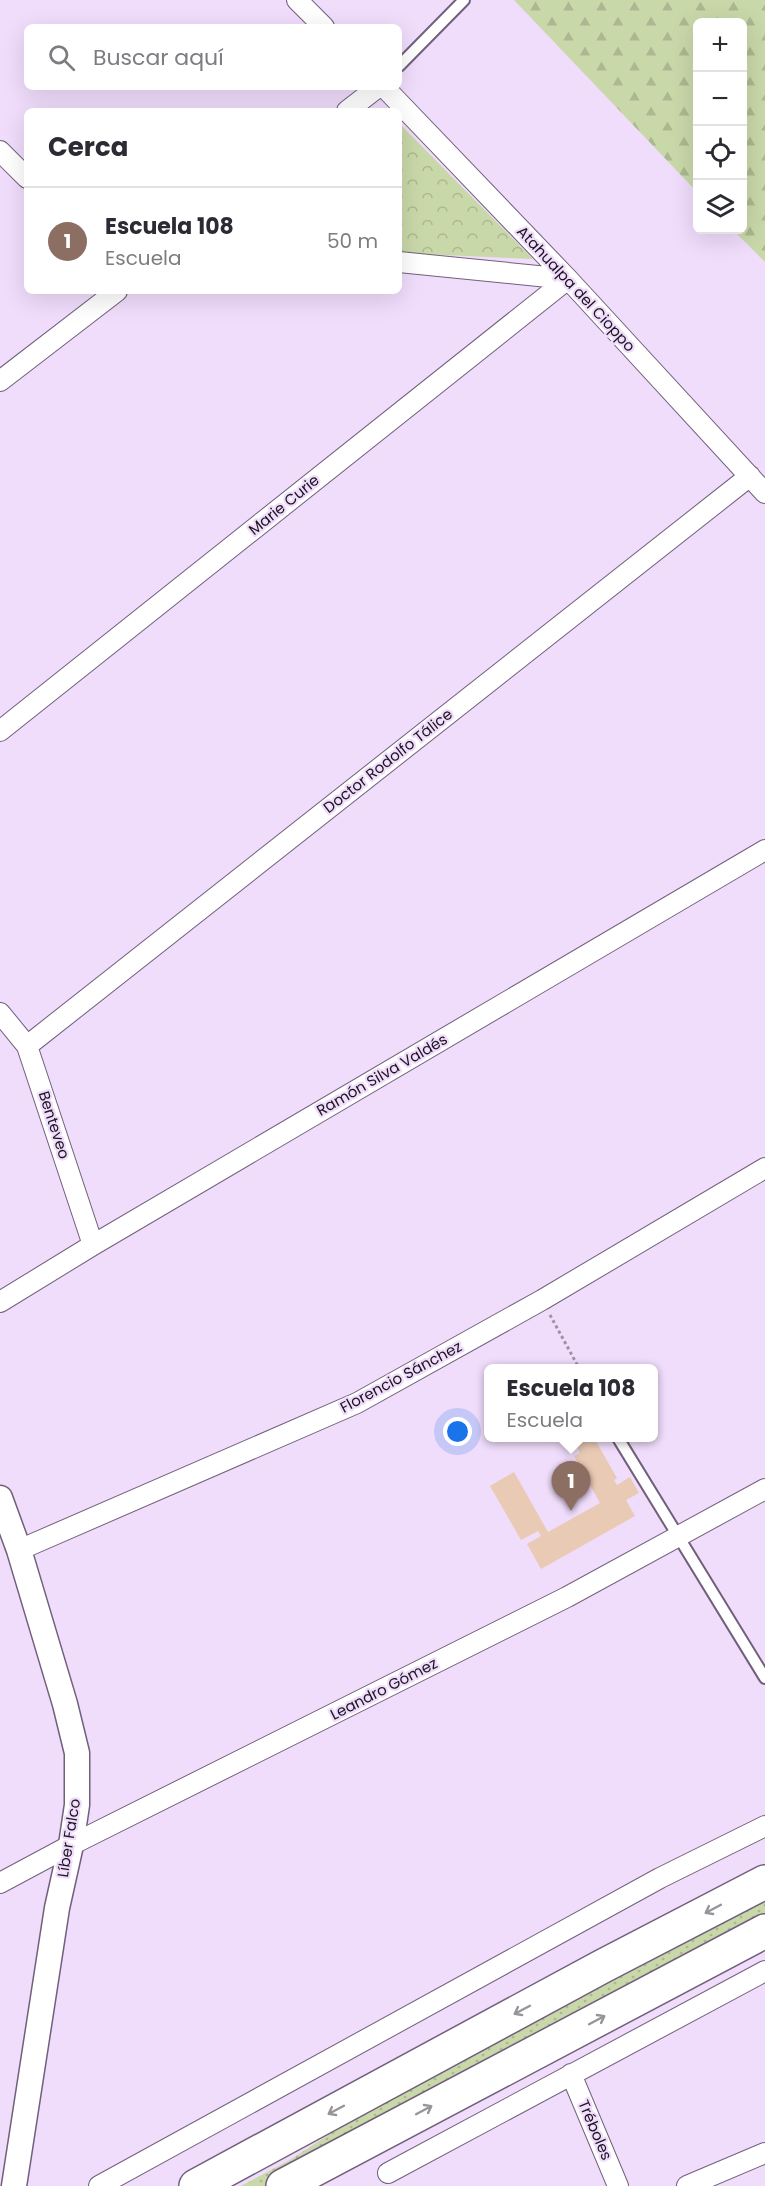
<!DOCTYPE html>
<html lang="es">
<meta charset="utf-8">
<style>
body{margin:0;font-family:Poppins,sans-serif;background:#f7f7f7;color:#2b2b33}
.controls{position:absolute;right:18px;top:18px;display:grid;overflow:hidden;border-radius:9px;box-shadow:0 6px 24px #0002}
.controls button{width:54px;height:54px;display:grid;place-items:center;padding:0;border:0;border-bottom:2px solid #e1e1e2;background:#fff;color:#2b2b33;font:30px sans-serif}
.you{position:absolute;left:458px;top:1432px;width:21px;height:21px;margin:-15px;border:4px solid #fff;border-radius:50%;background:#1a73e8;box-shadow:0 0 0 9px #1a73e833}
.badge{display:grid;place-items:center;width:39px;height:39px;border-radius:50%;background:#14914e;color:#fff;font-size:20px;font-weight:700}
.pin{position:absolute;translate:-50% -50px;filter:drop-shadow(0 2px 3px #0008)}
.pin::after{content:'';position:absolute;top:32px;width:21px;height:18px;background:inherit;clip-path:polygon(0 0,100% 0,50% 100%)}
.popup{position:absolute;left:484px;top:1364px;width:174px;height:78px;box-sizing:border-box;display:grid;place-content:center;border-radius:9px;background:#fff;filter:drop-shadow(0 2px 4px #0005);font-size:20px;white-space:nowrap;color:#7c7c81}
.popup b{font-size:22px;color:#2b2b33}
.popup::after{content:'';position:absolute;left:50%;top:100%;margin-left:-12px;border:12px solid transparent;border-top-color:#fff}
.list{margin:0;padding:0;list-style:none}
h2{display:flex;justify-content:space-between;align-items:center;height:78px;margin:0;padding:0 24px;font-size:26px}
h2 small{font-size:20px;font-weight:400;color:#7c7c81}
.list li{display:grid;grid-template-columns:39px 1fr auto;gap:18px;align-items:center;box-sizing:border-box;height:108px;padding:0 24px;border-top:2px solid #e1e1e2}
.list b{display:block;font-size:22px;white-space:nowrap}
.list p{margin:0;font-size:20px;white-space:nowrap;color:#7c7c81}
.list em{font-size:20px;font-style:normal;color:#7c7c81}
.icon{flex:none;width:33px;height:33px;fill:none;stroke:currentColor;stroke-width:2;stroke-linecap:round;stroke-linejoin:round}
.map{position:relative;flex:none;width:765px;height:2186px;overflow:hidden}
.search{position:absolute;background:#fff;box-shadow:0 6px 24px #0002;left:24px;top:24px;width:378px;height:66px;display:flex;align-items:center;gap:15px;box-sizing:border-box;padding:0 21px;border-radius:9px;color:#7c7c81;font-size:22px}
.panel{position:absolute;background:#fff;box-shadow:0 6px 24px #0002;left:24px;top:108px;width:378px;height:186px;border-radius:9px}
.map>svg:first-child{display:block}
.grass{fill:url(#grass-dots)}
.forest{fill:url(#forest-firs)}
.park{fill:url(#park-crowns)}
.building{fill:#e9cab4}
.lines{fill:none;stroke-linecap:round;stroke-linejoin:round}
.service-casing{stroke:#71607b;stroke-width:14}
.minor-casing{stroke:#71607b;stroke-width:22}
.tertiary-casing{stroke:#71607b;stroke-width:27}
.trunk-casing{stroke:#71607b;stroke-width:36}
.path{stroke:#9f90a8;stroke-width:3;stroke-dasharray:3 3;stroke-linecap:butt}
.service{stroke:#fff;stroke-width:10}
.minor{stroke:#fff;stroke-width:20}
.tertiary{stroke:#fff;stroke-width:24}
.trunk{stroke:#fff;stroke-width:33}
.oneway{stroke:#98959a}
.labels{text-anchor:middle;stroke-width:4.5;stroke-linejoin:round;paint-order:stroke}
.street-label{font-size:15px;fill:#1b141f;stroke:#f0dcfb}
</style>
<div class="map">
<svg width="765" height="2186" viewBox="0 0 765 2186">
<defs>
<pattern id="grass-dots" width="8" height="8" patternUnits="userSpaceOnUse" patternTransform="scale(1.5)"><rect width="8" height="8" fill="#c9d8a9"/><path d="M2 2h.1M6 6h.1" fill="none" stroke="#acb891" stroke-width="1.8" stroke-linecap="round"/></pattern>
<pattern id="forest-firs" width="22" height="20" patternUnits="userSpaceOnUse" patternTransform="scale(1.5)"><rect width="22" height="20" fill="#c9d8a9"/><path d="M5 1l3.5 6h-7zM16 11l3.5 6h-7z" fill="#acb891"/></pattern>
<pattern id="park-crowns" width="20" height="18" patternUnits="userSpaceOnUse" patternTransform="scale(1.5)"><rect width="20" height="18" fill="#c9d8a9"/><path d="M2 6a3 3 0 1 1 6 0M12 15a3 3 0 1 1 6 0" fill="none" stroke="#acb891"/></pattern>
</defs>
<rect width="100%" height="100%" fill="#f0dcfb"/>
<path class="grass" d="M765,1894V1919L265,2186H241L290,2160L402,2087Z"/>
<path class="forest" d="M514,0H765V262L733,230H742V22H698L697,192Z"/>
<path class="park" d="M399,123L533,259L399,253Z"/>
<path class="building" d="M575,1438H594L617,1478L614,1480L617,1485L630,1477L639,1493L626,1500L635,1516L541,1569L527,1544L541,1536L538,1531L521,1540L490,1486L514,1472L548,1532L600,1503L574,1456L580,1453L573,1439Z"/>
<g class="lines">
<defs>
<path id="service" d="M399,66L464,0
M618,1438L765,1678"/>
<path id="minor" d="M297,0L324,27
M384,87L568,279L765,493
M347,111L378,87
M0,151L27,178
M399,262L568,279
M0,381L117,291
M0,731L568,279
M0,1013L27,1046L93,1245
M27,1046L750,476
M0,1302L93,1245L765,850
M19,1550L357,1403L542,1300L765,1168
M0,1883L71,1845L567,1597L765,1489
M571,2074L618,2186
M388,2173L765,1971
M99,2186L660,1878L765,1826
M687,2186L765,2153"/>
<path id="tertiary" d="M0,1498L19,1550L65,1704L77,1753V1805L71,1845L57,1908L14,2186"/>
<path id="trunk" d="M196,2186L603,1966L765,1882
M283,2186L765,1931"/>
</defs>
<use href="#service" class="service-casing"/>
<use href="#minor" class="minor-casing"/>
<use href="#tertiary" class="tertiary-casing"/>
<use href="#trunk" class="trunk-casing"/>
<path class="path" d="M550,1315L579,1368"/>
<use href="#service" class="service"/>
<use href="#minor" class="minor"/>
<use href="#tertiary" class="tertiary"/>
<use href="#trunk" class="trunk"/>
</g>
<defs><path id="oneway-shaft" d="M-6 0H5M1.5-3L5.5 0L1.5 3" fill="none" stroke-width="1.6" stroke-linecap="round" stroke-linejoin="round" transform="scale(1.5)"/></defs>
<g class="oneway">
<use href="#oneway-shaft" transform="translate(713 1909) rotate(152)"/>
<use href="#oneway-shaft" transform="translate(522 2010) rotate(152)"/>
<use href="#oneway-shaft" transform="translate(597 2020) rotate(-28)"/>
<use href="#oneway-shaft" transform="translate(336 2110) rotate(152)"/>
<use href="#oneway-shaft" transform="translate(424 2110) rotate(-28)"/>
</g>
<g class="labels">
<g class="street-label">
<text transform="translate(576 289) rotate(47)" y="5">Atahualpa del Cioppo</text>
<text transform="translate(284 505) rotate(-39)" y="5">Marie Curie</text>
<text transform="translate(388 761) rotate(-38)" y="5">Doctor Rodolfo Tálice</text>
<text transform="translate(382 1075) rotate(-30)" y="5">Ramón Silva Valdés</text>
<text transform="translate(54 1125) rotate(72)" y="5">Benteveo</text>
<text transform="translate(401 1377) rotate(-28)" y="5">Florencio Sánchez</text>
<text transform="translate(384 1689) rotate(-27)" y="5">Leandro Gómez</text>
<text transform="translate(69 1838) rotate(-81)" y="5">Líber Falco</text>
<text transform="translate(595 2130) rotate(67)" y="5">Tréboles</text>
</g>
</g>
</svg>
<div class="controls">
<button>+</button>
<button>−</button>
<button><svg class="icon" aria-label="locate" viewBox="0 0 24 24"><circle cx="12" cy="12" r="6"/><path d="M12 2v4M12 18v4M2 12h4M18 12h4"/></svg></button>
<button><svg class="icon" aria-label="layers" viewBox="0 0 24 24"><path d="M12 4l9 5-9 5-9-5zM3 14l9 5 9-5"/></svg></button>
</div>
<div class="you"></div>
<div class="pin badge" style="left:571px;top:1511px;background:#8d6e63">1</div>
<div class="popup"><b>Escuela 108</b>Escuela</div>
<div class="search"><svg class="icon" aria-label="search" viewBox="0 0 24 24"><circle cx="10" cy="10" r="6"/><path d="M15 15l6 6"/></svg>Buscar aquí</div>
<section class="panel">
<h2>Cerca<small></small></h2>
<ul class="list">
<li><span class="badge" style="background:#8d6e63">1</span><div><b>Escuela 108</b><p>Escuela</p></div><em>50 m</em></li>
</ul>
</section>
</div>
